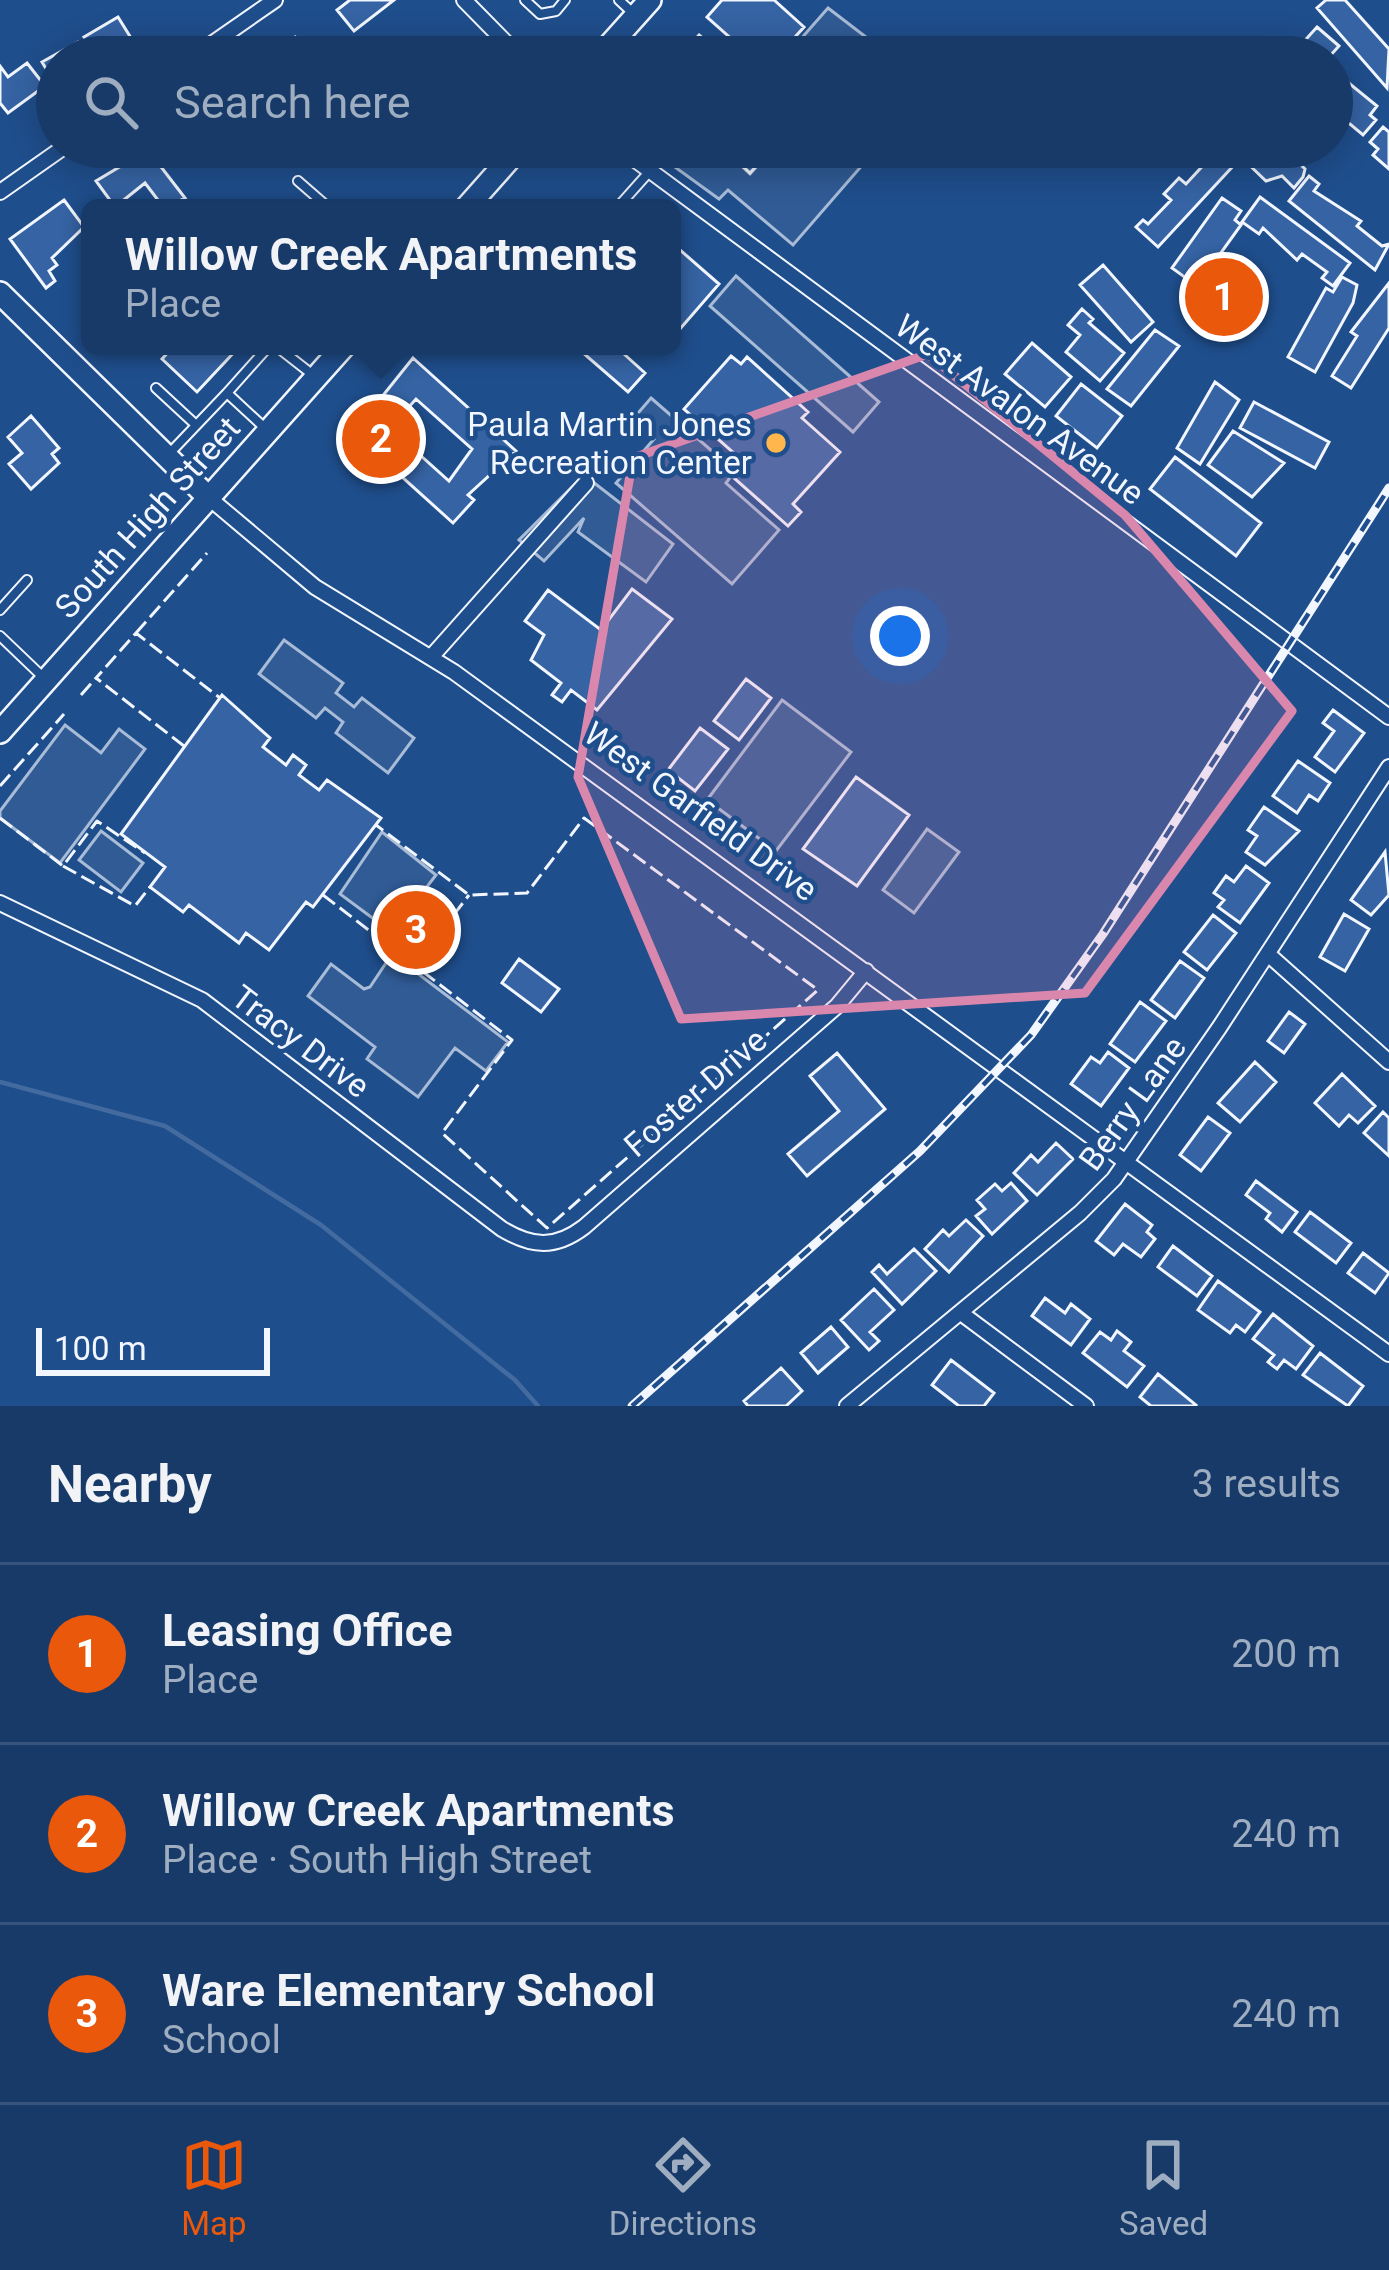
<!DOCTYPE html>
<meta charset="utf-8">
<style>
body{margin:0;font-family:Roboto,sans-serif;background:#20416f;color:#f1f3f6}
.scale{position:absolute;left:36px;bottom:30px;width:234px;box-sizing:border-box;padding-left:12px;border:6px solid #f2f6ff;border-top:0;font-size:33px;line-height:42px;white-space:nowrap;color:#f2f6ff;-webkit-text-stroke:9px #1f4e8c;paint-order:stroke}
.you{position:absolute;left:900px;top:636px;width:42px;height:42px;margin:-30px;border:9px solid #fff;border-radius:50%;background:#1a73e8;box-shadow:0 0 0 18px #1a73e833}
.badge{display:grid;place-items:center;width:78px;height:78px;border-radius:50%;background:#ea580c;color:#fff;font-size:39px;font-weight:700}
.pin{position:absolute;translate:-50% -50%;border:6px solid #fff;box-shadow:0 3px 12px #0006}
.popup{position:absolute;left:81px;top:199px;width:600px;height:156px;box-sizing:border-box;display:grid;place-content:center;border-radius:18px;background:#173a69;filter:drop-shadow(0 3px 9px #0005);font-size:39px;white-space:nowrap;color:#9eadc0}
.popup b{font-size:45px;color:#f1f3f6}
.popup::after{content:'';position:absolute;left:50%;top:100%;margin-left:-24px;border:24px solid transparent;border-top-color:#173a69}
.list{margin:0;padding:0;list-style:none}
h2{display:flex;justify-content:space-between;align-items:center;height:156px;margin:0;padding:0 48px;font-size:51px}
h2 small{font-size:39px;font-weight:400;color:#9eadc0}
.list li{display:grid;grid-template-columns:78px 1fr auto;gap:36px;align-items:center;box-sizing:border-box;height:180px;padding:0 48px;border-top:3px solid #36547d}
.list b{display:block;font-size:45px;white-space:nowrap}
.list p{margin:0;font-size:39px;white-space:nowrap;color:#9eadc0}
.list em{font-size:39px;font-style:normal;color:#9eadc0}
.icon{flex:none;width:66px;height:66px;fill:none;stroke:currentColor;stroke-width:2;stroke-linecap:round;stroke-linejoin:round}
.map{position:relative;flex:none;width:1389px;height:1406px;overflow:hidden}
.search{position:absolute;background:#173a69;box-shadow:0 6px 30px #0003;left:36px;right:36px;top:36px;height:132px;display:flex;align-items:center;gap:30px;box-sizing:border-box;padding:0 42px;border-radius:66px;color:#9eadc0;font-size:45px}
.sheet{height:696px;background:#173a69}
nav{display:flex;justify-content:space-around;align-items:center;box-sizing:border-box;height:168px;border-top:3px solid #36547d;background:#173a69;font-size:33px;color:#9eadc0}
nav a{display:grid;justify-items:center;gap:6px}
nav .on{color:#ea580c}
.map>svg:first-child{display:block}
.built{fill:#305b95;stroke:#a8bbd7;stroke-width:3}
.lines{fill:none;stroke-linecap:round;stroke-linejoin:round}
.stream{stroke:#446ba0;stroke-width:4.5}
.building{fill:#3563a3;stroke:#f2f6ff;stroke-width:3;fill-rule:evenodd}
.lane-casing{stroke:#f2f6ff;stroke-width:12}
.street-casing{stroke:#f2f6ff;stroke-width:18}
.secondary-casing{stroke:#f2f6ff;stroke-width:26}
.lane{stroke:#1f4e8c;stroke-width:8}
.street{stroke:#1f4e8c;stroke-width:14}
.secondary{stroke:#1f4e8c;stroke-width:21}
.rail-casing{stroke:#f2f6ff;stroke-width:9}
.rail{stroke:#1f4e8c;stroke-width:4.5;stroke-dasharray:14;stroke-linecap:butt}
.fence{stroke:#f2f6ff;stroke-width:3;stroke-dasharray:15 6;stroke-linecap:butt}
.marked{fill:#da87ad;fill-opacity:0.2;stroke:#da87ad;stroke-width:9;stroke-linejoin:round}
.poi-dot{fill:#ffb74d;stroke:#1f4e8c;stroke-width:4.5}
.labels{text-anchor:middle;stroke-width:9;stroke-linejoin:round;paint-order:stroke}
.street-label{font-size:33px;fill:#f2f6ff;stroke:#1f4e8c}
.poi-label{font-size:33px;fill:#f2f6ff;stroke:#1f4e8c;text-anchor:end}
</style>
<div class="map">
<svg width="1389" height="1406" viewBox="0 0 1389 1406">
<rect width="100%" height="100%" fill="#1f4e8c"/>
<path class="built" d="M828,8L892,57H785Z
M721,147L750,174L775,147H878L793,245L728,190L719,199L650,149Z
M736,276L879,402L853,432L710,306Z
M651,398L735,471L726,483L779,530L732,584L616,483L654,439L633,419Z
M584,475L673,544L646,582L578,532L584,518L544,561L519,540Z
M284,640L343,683L336,693L354,707L362,698L414,738L388,773L336,733L343,722L325,708L316,718L259,674Z
M782,700L851,752L776,851L707,800Z
M65,725L101,753L119,729L145,749L60,863L0,818V811Z
M927,829L959,852L914,913L883,890Z
M101,831L143,863L121,892L79,860Z
M382,832L436,875L410,909L386,928L340,894Z
M392,954L508,1042L486,1071L455,1048L418,1097L367,1059L375,1047L308,996L331,964L364,989L370,987Z"/>
<g class="lines">
<path class="stream" d="M0,1082L165,1126L321,1225L515,1380L538,1406"/>
</g>
<path class="building" d="M350,0H394L354,31L337,10Z
M722,0H774L804,27L777,57H752L707,17Z
M1326,0H1345L1389,49L1387,88L1317,8Z
M118,17L131,38L96,57L84,37Z
M1317,27L1339,46L1329,57H1290Z
M699,35L724,57H679Z
M295,37L302,46L309,41L320,54L270,57Z
M78,42L87,57H57L56,85L42,62Z
M27,63L45,86L8,113L0,103V66L8,77Z
M1334,71L1377,106L1370,115L1376,120L1363,135L1332,109Z
M1383,127L1389,132V169L1373,155L1378,149L1370,142Z
M723,147H773L750,173Z
M1206,147H1217L1235,164L1158,247L1136,227L1143,220L1148,224L1171,200L1164,194L1179,178L1186,184L1209,159L1201,152Z
M1252,147L1288,153L1305,169L1303,177L1294,188L1282,176L1266,181L1242,158Z
M148,150L185,198L164,208L145,183L115,207L96,181Z
M1309,176L1319,184L1314,191L1361,221L1357,226L1382,246L1389,244L1375,270L1289,201Z
M1260,197L1350,263L1333,286L1322,278L1327,272L1302,254L1297,260L1263,228L1259,234L1242,222Z
M1222,198L1241,211L1235,220L1241,225L1197,286L1172,268Z
M64,200L84,227L52,258L57,265L49,271L55,281L46,288L10,239Z
M672,243L719,284L673,337H672Z
M1103,265L1153,322L1131,342L1080,285Z
M1224,268L1252,290L1231,305L1245,317L1238,326L1208,301L1222,283L1216,278Z
M1342,277L1357,285L1353,303L1315,372L1288,357L1326,288L1333,292Z
M1389,283V328L1351,388L1332,376L1357,336L1351,332Z
M1082,309L1093,319L1089,323L1124,353L1100,381L1066,352L1080,335L1068,325Z
M1155,330L1179,346L1131,406L1107,389Z
M1032,343L1071,377L1045,407L1005,374Z
M174,346H240L197,392L162,359Z
M575,346H615L645,373L628,392Z
M731,356L741,364L747,357L808,412L802,418L840,452L793,504L801,512L788,526L733,477L745,463L684,409Z
M413,358L516,451L468,495L474,500L453,523L349,429L365,410L369,413ZM416,399L472,449L449,481L390,428Z
M1215,382L1239,400L1200,464L1177,448Z
M1081,384L1122,416L1097,448L1056,416Z
M1254,402L1329,442L1315,468L1240,428Z
M31,416L59,448L52,454L59,463L31,489L9,464L22,453L8,437Z
M1233,431L1284,463L1252,497L1208,465Z
M1175,457L1261,523L1236,556L1150,489Z
M632,589L672,619L597,710L571,690L562,702L552,695L561,683L531,660L544,635L525,621L548,590L601,630Z
M746,679L771,698L739,740L714,721Z
M222,695L270,738L263,747L286,765L293,755L306,765L299,775L319,790L327,780L381,818L313,907L306,902L269,950L246,933L239,943L189,905L183,912L150,887L165,867L121,834Z
M1333,710L1364,733L1335,772L1315,757L1334,731L1323,723Z
M700,728L728,749L695,791L668,770Z
M1298,761L1330,783L1318,801L1309,795L1297,813L1273,796Z
M856,777L909,815L857,886L803,849Z
M1264,807L1299,831L1265,865L1246,852L1257,836L1248,830Z
M1385,852L1389,895L1371,915L1351,900Z
M1246,866L1269,883L1240,923L1218,907L1224,900L1214,893L1226,876L1234,882Z
M1344,914L1369,929L1345,971L1320,957Z
M1213,915L1236,933L1207,970L1184,952Z
M519,959L559,989L541,1012L502,983Z
M1180,961L1204,978L1175,1018L1151,1000Z
M1140,1002L1166,1021L1135,1062L1110,1044Z
M1289,1012L1305,1024L1284,1053L1268,1041Z
M1108,1052L1129,1068L1101,1106L1071,1084L1091,1057L1100,1063Z
M837,1053L885,1109L807,1176L788,1154L839,1111L810,1076Z
M1255,1062L1276,1082L1240,1122L1218,1103Z
M1342,1074L1375,1106L1358,1123L1349,1115L1339,1126L1315,1103Z
M1383,1112L1389,1118V1156L1364,1133Z
M1208,1117L1230,1133L1201,1171L1180,1155Z
M1056,1143L1073,1159L1037,1195L1014,1173L1031,1155L1038,1162Z
M1256,1181L1297,1212L1282,1232L1266,1219L1270,1213L1246,1195Z
M1011,1183L1027,1201L992,1234L976,1216L985,1209L977,1200L995,1184L1002,1191Z
M1125,1204L1152,1225L1147,1232L1155,1239L1141,1257L1123,1244L1114,1255L1096,1241Z
M1310,1212L1351,1243L1336,1263L1295,1232Z
M966,1220L983,1236L949,1272L925,1249L943,1230L949,1236Z
M1173,1246L1212,1276L1197,1296L1158,1267Z
M914,1249L936,1271L902,1304L872,1272L879,1265L887,1274Z
M1363,1253L1389,1273L1375,1293L1348,1273Z
M1218,1281L1260,1312L1245,1332L1236,1325L1230,1333L1198,1310Z
M874,1289L894,1310L870,1332L879,1341L869,1350L841,1320Z
M1045,1298L1065,1313L1071,1304L1090,1319L1071,1345L1032,1316Z
M1273,1314L1313,1346L1296,1369L1284,1360L1277,1369L1268,1362L1274,1355L1253,1339Z
M831,1327L848,1347L818,1373L801,1353Z
M1117,1331L1131,1342L1124,1351L1144,1366L1127,1387L1083,1353L1100,1332L1111,1340Z
M1320,1353L1363,1386L1348,1406L1303,1375Z
M951,1360L994,1393L984,1406H959L932,1385Z
M781,1368L802,1391L786,1406H748L744,1401Z
M1158,1374L1196,1405L1195,1406H1151L1140,1397Z"/>
<g class="lines">
<defs>
<path id="lane" d="M525,0L540,14L556,11L565,0
M619,0L635,15
M298,181L329,208
M617,208L650,171
M276,346L313,375
M156,388L196,425
M227,393L269,346
M167,456L227,393L267,430
M0,610L27,580
M0,636L45,679"/>
<path id="street" d="M464,0L520,57
M193,57L275,0
M618,147L1389,717
M0,192L64,147
M208,497L315,587L454,672L1389,1354
M432,656L586,483
M0,903L202,1000L502,1229C532,1247 555,1249 584,1227L837,1006L866,971
M1269,955L1389,1062
M961,1313L1086,1406
M847,1406L1080,1213L1114,1179L1219,1028L1389,767"/>
<path id="secondary" d="M599,57L650,0
M466,208L520,147
M0,293L208,497
M0,732L344,346"/>
</defs>
<use href="#lane" class="lane-casing"/>
<use href="#street" class="street-casing"/>
<use href="#secondary" class="secondary-casing"/>
<use href="#lane" class="lane"/>
<use href="#street" class="street"/>
<use href="#secondary" class="secondary"/>
<defs>
<path id="rail" d="M632,1406L920,1151L1031,1035L1103,934L1389,488"/>
</defs>
<use href="#rail" class="rail-casing"/>
<use href="#rail" class="rail"/>
<path class="fence" d="M136,633L207,553
M81,695L96,678
M184,746L96,678L136,633L220,698
M0,786L64,714
M0,818L63,866L97,821L145,853
M63,866L135,906L150,887
M323,895L512,1040L442,1133L547,1228L818,990L584,818L527,893L469,895L376,825
M415,965L469,895"/>
</g>
<path class="marked" d="M928,354L1125,515L1292,711L1085,993L681,1019L578,777L633,458Z"/>
<circle class="poi-dot" cx="776" cy="443" r="12"/>
<g class="labels">
<g class="street-label">
<text transform="translate(1020 409) rotate(36)" y="12">West Avalon Avenue</text>
<text transform="translate(147 517) rotate(-48)" y="12">South High Street</text>
<text transform="translate(701 811) rotate(36)" y="12">West Garfield Drive</text>
<text transform="translate(301 1041) rotate(37)" y="12">Tracy Drive</text>
<text transform="translate(695 1092) rotate(-41)" y="12">Foster Drive</text>
<text transform="translate(1132 1103) rotate(-54)" y="12">Berry Lane</text>
</g>
<g class="poi-label">
<text x="752" y="436">Paula Martin Jones<tspan x="752" dy="38">Recreation Center</tspan></text>
</g>
</g>
</svg>
<div class="scale">100 m</div>
<div class="you"></div>
<div class="pin badge" style="left:1224px;top:297px">1</div>
<div class="pin badge" style="left:381px;top:439px">2</div>
<div class="popup"><b>Willow Creek Apartments</b>Place</div>
<div class="pin badge" style="left:416px;top:930px">3</div>
<div class="search"><svg class="icon" aria-label="search" viewBox="0 0 24 24"><circle cx="10" cy="10" r="6"/><path d="M15 15l6 6"/></svg>Search here</div>
</div>
<section class="sheet">
<h2>Nearby<small>3 results</small></h2>
<ul class="list">
<li><span class="badge">1</span><div><b>Leasing Office</b><p>Place</p></div><em>200 m</em></li>
<li><span class="badge">2</span><div><b>Willow Creek Apartments</b><p>Place · South High Street</p></div><em>240 m</em></li>
<li><span class="badge">3</span><div><b>Ware Elementary School</b><p>School</p></div><em>240 m</em></li>
</ul>
</section>
<nav>
<a class="on"><svg class="icon" aria-label="map" viewBox="0 0 24 24"><path d="M3 6l6-2 6 2 6-2v14l-6 2-6-2-6 2zM9 4v14M15 6v14"/></svg>Map</a>
<a><svg class="icon" aria-label="directions" viewBox="0 0 24 24"><path d="M12 3l9 9-9 9-9-9zM9 14v-3h6M13 9l2 2-2 2"/></svg>Directions</a>
<a><svg class="icon" aria-label="saved" viewBox="0 0 24 24"><path d="M7 4h10v16l-5-4-5 4z"/></svg>Saved</a>
</nav>
